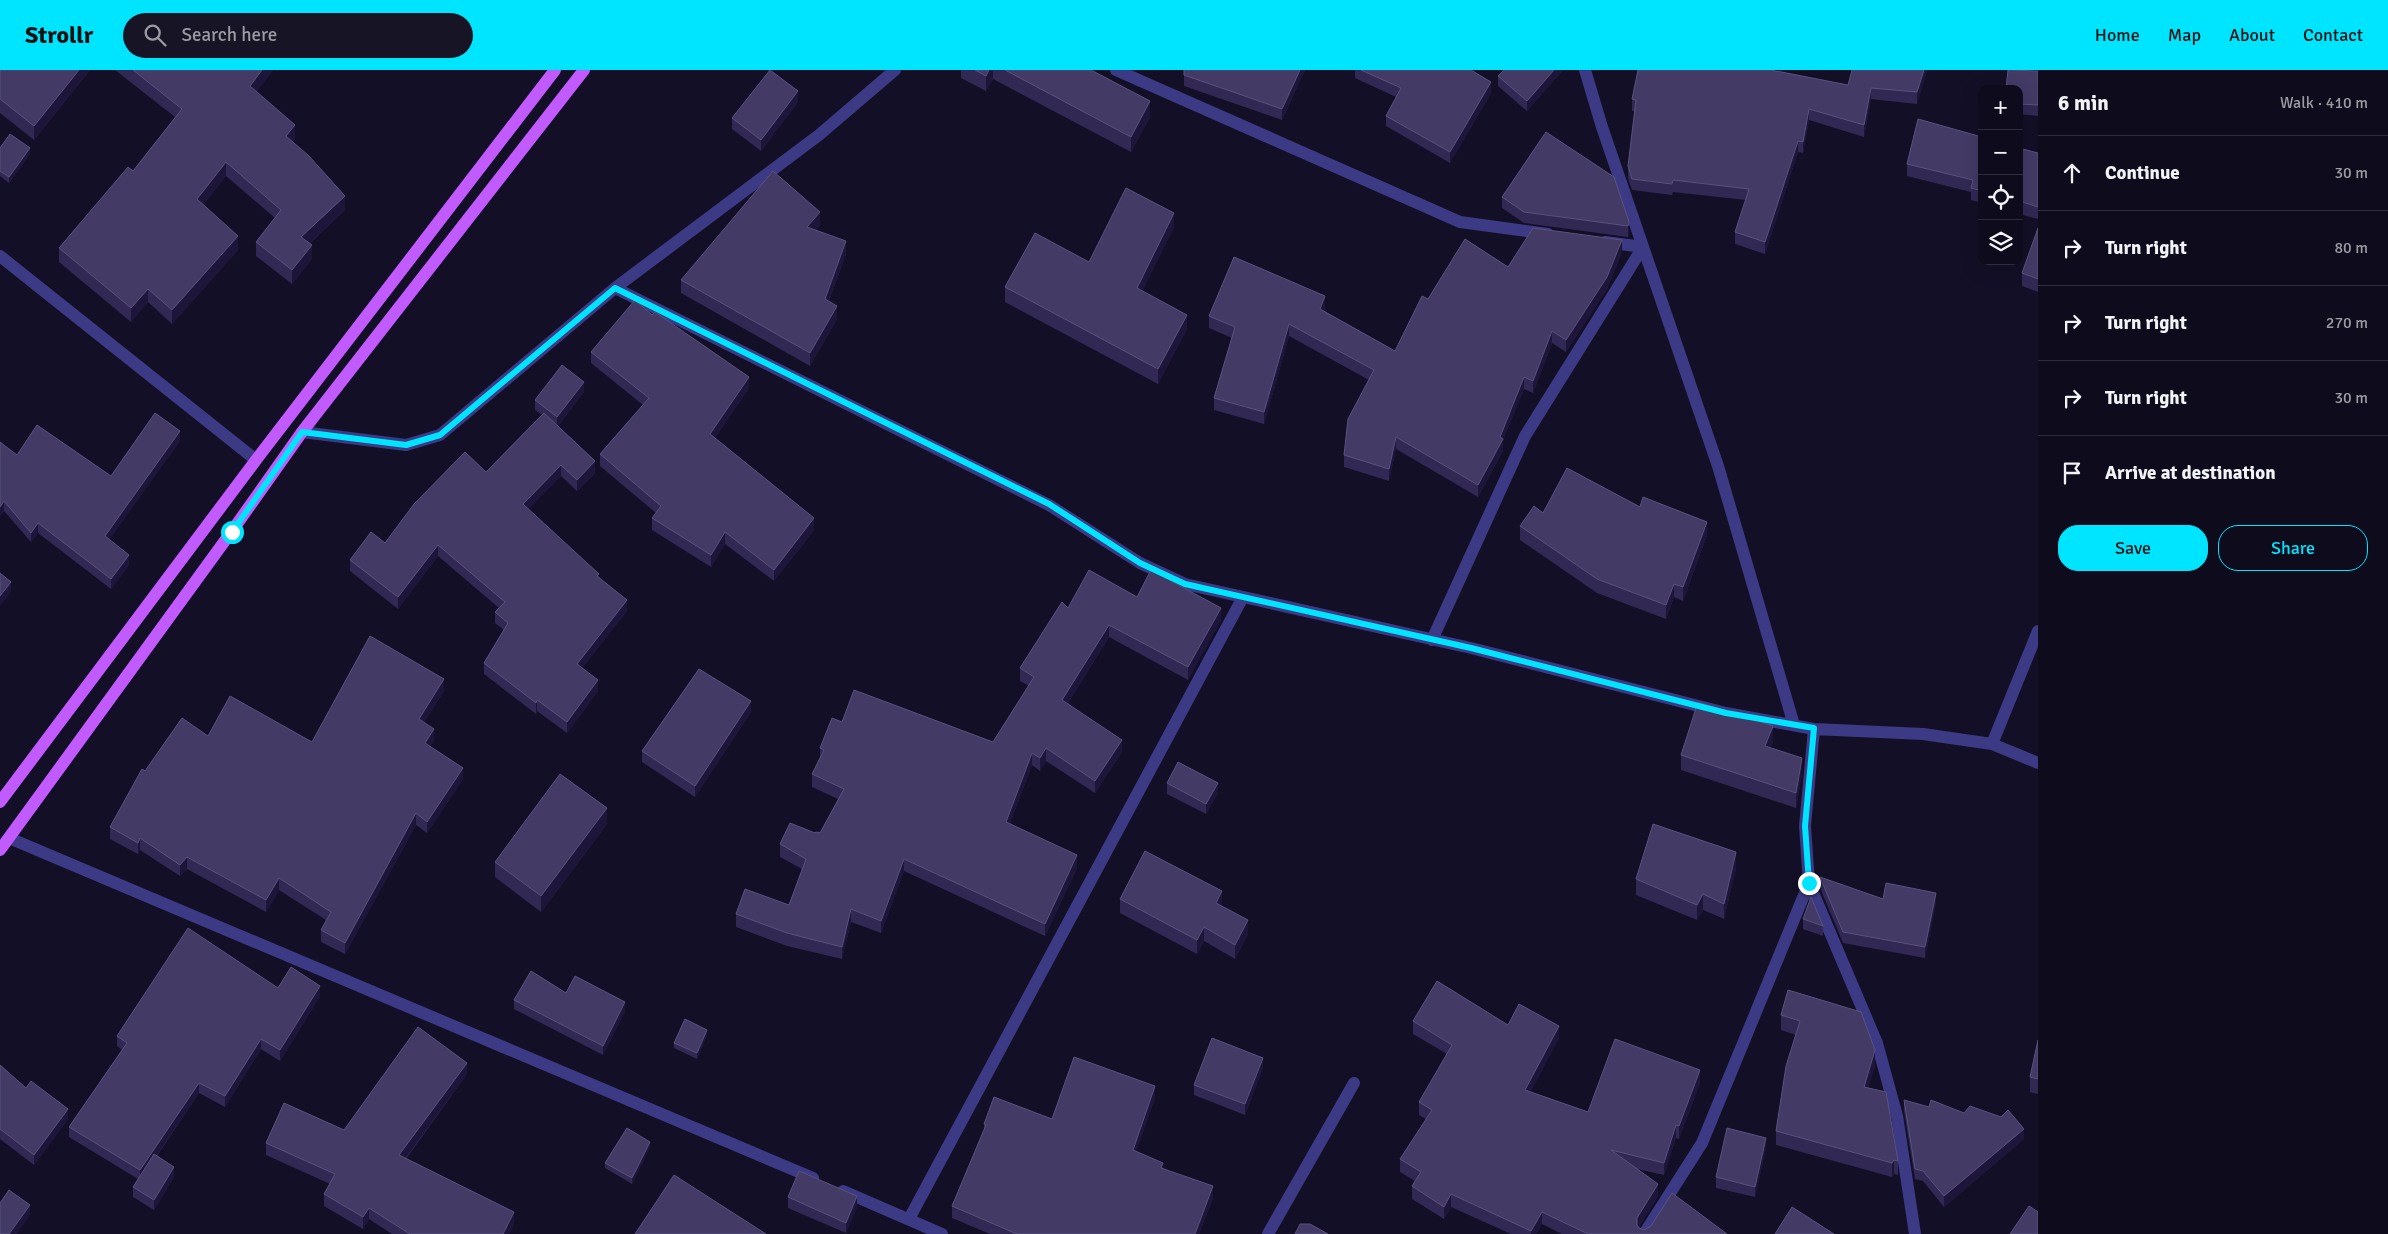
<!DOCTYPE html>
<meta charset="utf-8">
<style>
body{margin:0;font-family:Signika,sans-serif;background:#171425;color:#f1f3f6}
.controls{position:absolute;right:15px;top:15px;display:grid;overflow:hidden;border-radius:10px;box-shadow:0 5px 20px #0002}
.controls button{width:45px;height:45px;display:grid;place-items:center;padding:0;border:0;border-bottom:1px solid #2e2b3b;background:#0e0b1c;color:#f1f3f6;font:25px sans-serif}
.stop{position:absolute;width:15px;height:15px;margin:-11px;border:4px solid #00e5ff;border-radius:50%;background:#fff}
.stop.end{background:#00e5ff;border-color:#fff;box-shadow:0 1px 5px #0008}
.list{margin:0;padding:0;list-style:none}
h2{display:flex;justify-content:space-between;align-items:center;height:65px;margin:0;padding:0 20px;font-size:21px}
h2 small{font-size:16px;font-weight:400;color:#9b9ba3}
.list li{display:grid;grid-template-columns:32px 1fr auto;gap:15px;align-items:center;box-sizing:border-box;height:75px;padding:0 20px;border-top:1px solid #2e2b3b}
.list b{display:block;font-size:19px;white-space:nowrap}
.list em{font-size:16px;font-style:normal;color:#9b9ba3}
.actions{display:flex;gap:10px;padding:15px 20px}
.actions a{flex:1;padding:11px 0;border:1px solid #00e5ff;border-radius:20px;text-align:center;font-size:18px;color:#00e5ff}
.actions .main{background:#00e5ff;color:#111}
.icon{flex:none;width:28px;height:28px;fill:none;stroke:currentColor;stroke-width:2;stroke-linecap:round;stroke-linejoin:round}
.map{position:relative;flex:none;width:2038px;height:1164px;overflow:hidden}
header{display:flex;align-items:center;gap:30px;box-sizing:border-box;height:70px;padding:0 25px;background:#00e5ff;color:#111}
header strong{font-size:24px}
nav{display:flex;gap:28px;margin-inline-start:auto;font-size:18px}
.search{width:350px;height:45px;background:#171425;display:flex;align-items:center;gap:12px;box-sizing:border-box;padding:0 18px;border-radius:28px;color:#9b9ba3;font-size:19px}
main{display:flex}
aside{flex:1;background:#0e0b1c}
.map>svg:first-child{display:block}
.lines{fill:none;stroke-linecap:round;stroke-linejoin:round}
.minor{stroke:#3d3a85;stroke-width:12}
.primary{stroke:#c25bff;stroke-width:12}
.wall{fill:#312854}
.shaded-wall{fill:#1d163a}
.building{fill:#433a66;stroke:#5a527e}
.route{stroke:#00e5ff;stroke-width:6}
</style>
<header>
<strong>Strollr</strong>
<div class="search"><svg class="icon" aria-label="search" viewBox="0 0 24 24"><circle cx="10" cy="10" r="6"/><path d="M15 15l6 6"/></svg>Search here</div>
<nav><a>Home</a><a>Map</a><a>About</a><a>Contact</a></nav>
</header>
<main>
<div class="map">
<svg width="2038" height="1164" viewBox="0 0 2038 1164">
<rect width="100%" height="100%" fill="#130f26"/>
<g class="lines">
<path class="minor" d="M1116,0L1460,152L1548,164
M1585,0L1602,57L1718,396L1794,655
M0,186L256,390
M615,218L1049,435L1140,493L1185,514L1471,578L1726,643L1814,659L1923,664L1992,674L2038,693
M302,362L406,375L440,365L615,218L819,65L895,0
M1432,570L1525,366L1643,177L1605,172
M1814,659L1805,756L1809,813L1877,973L1897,1046L1915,1164
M1992,674L2038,561
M9,768L813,1108
M843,1121L942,1164
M909,1149L1243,527
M1268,1164L1354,1013
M1644,1164L1702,1073L1809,813"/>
<path class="primary" d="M0,732L256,390L555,0
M0,780L232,461L302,362L584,0"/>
</g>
<path class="wall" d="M0,0H90L34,70L0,43Z
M115,0H273L256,22L295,69L293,72L345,140L309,174L312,189L292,214L256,186V172L275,148L226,106L203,135L238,180L172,254L148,232L131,252L59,192V178L133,101L175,47Z
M961,0H1091L1150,47L1131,82L993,9L986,21L961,8Z
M1183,0H1305L1282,50L1184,16V1Z
M1355,0H1471L1491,23L1450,93L1386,56V46L1396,27L1355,8Z
M1563,0L1527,41L1498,16V6Z
M1927,0L1917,34L1871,29L1864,67L1809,50L1803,83L1798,82L1765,184L1735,174V162L1746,130L1673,122L1672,125L1632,120L1628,108V96L1635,41H1632V29L1848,15Z
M2038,1V46L2019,44V19Z
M798,32L761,81L732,59V48Z
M1982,67V133L1971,130V122L1907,106V94Z
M0,78L30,84L9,113L0,106Z
M2019,78L2038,83V149L2019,144Z
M1614,107L1629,162L1628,167L1524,153L1502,138V127Z
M820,155L816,160L846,184L829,231L837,249L810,296L681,223V210Z
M1174,157L1142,221L1187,259L1158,314L1005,232V217L1089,192Z
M2038,158V222L2022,216V203Z
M1622,182L1607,219L1566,282L1552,273L1533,323L1524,319L1503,370V381L1478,427L1396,379L1389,411L1344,397V385L1369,310L1289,266L1264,354L1214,340V328L1232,268L1209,258V246L1325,238L1324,241L1395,281L1428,229L1508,197Z
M652,245L749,318L715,368L814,460L774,511L725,474L711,497L652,460V448L656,443L600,396V384L643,335L591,293V282Z
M584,322L558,356L595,403L577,421L561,406L528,439L599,507L627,541L582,598L598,621L567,663L537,641L536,644L484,604V593L504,560L495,553V542L499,538L438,486L398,539L350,501V490L385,473L486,402L542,345L535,340V330Z
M180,371L109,469L129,495L111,519L38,463L31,472L4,441L0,446V372L17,385L111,406Z
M1640,437L1707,465L1683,531L1674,527L1666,549L1597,523L1520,470V456L1543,443Z
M1137,527L1221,550L1188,610L1109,567L1068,633L1122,682L1095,723L1046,691L1040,701L1032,695L1010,753L1077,798L1045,866L904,801L881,863L851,852L842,889L787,876L736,857V844L789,835L802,799L780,787V774L815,763H820L838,729L812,717V704L820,687V678L842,652L993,672L1029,616L1020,611V598L1068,538Z
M444,621L424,652L434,670L430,676L463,709L427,763L416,755L345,884L321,872V860L326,850L279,820L266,842L187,799L180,806L140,780L138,784L110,769V757L145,701L208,666L312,672Z
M751,642L695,727L642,692V681Z
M1773,672L1770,678L1802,704L1796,738L1681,700V685Z
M1167,713L1218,723L1206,744L1167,724Z
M607,754L541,842L495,807V792Z
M1736,798L1724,849L1703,840L1697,850L1636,825V809Z
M1820,807L1883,829L1936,833L1925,888L1843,873L1820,818Z
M1120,829L1222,835V836L1248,864L1235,889L1204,871L1197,884L1120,843Z
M1803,849L1823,856V866L1803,859Z
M278,918L320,926L280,991L261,979L225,1037L199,1023L157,1086L174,1107L154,1140L133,1127V1117L138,1109L69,1067V1057L122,980L117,976V966Z
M1788,920L1875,995L1868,1018L1898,1091V1105L1894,1104L1892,1107L1776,1075V1061L1796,965L1781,960V945Z
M566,923L625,941L603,985L514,939V930Z
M1413,951L1508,955L1559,968L1530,1022L1588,1042L1700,1013L1679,1069L1676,1068L1664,1105L1637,1099L1658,1126L1639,1157L1644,1160L1727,1164H1562L1542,1154L1536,1164H1511L1451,1137L1444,1149L1412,1129V1116L1415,1111L1400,1102V1089L1426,1049L1419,1045V1032L1447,984L1413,964Z
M707,965L697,989L674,978V973Z
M2038,970V1024L2030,1022V1007Z
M0,995L26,1018L68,1049L34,1095L0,1069Z
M1263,998L1245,1045L1194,1025V1015Z
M467,1004L406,1089L514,1154L509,1164H392L369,1149L363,1159L324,1136V1124L330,1114L266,1085V1073L344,1060Z
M1155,1028L1136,1081L1213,1128L1199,1164H990L952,1148V1136L984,1060V1054L1052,1049Z
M1904,1030L1929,1037L2024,1069L1944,1137L1923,1111L1915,1109L1904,1041Z
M650,1077L632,1114L605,1098V1093Z
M1766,1078L1755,1127L1716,1118V1107Z
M788,1127L857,1137L846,1163L788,1138Z"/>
<path class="shaded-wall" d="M79,0H90L34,70V56Z
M262,0H273L250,30V16Z
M989,0H993V9L986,21V6Z
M1300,0H1305L1282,50V39Z
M1554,0H1563L1527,41V31Z
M1924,0H1927V2L1917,34V22Z
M1491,12V23L1450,93V82Z
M1871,18V29L1864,67V55Z
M798,21V32L761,81V70Z
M1150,31V47L1131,82V67Z
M1809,39V50L1803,83V72Z
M295,55V69L286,80V66Z
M1798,71V82L1765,184V172Z
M30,78V84L9,113V107Z
M226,92V106L197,143V129Z
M345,126V140L301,181V167Z
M820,142V155L807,170V157Z
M1174,143V157L1137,232V218Z
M1629,152V162L1628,167V156Z
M238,166V180L172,254V240Z
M1622,170V182L1607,219L1566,282V270Z
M846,171V184L825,242V229Z
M312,175V189L292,214V200Z
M148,219V232L131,252V238Z
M1325,226V238L1320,251V239Z
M837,236V249L810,296V283Z
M1187,245V259L1158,314V299Z
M1289,254V266L1264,354V342Z
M1552,261V273L1533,323V311Z
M749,307V318L710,376V364Z
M1524,307V319L1503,370V381L1478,427V415L1500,367Z
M584,312V322L557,357V347Z
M180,361V371L105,476V466Z
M1396,367V379L1389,411V399Z
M595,391V403L577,421V410Z
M561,395V406L523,445V434Z
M4,431V441L0,446V437Z
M814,448V460L774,511V500Z
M1707,452V465L1683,531V517Z
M38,453V463L31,472V463Z
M725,462V474L711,497V485Z
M438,475V486L398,539V527Z
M129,485V495L111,519V509Z
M11,512V522L0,536V526Z
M1674,514V527L1666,549V535Z
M627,530V541L577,605V594Z
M1221,538V550L1188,610V597Z
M1109,555V567L1062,642V630Z
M444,609V621L419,661V649Z
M598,610V621L567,663V652Z
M537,630V641L536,644V633Z
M751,631V642L695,727V716Z
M1773,656V672L1765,692V676Z
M434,659V670L425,684V673Z
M1122,670V682L1095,723V711Z
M1046,678V691L1040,701V688Z
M1032,683V695L1006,764V752Z
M1802,688V704L1796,738V723Z
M463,698V709L427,763V752Z
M1218,713V723L1206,744V734Z
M607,738V754L541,842V826Z
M416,743V755L345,884V873Z
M140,768V780L138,784V773Z
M1736,782V798L1724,849V834Z
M1077,785V798L1045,866V854Z
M187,787V799L180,806V795Z
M904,789V801L881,863V851Z
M279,808V820L266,842V830Z
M1222,821V835L1216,847V833Z
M1936,823V833L1925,888V877Z
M1703,824V840L1697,850V835Z
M851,839V852L842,889V877Z
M1248,850V864L1235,889V875Z
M1204,857V871L1197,884V870Z
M320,916V926L280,991V980Z
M625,932V941L603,985V976Z
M1559,956V968L1525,1033V1020Z
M707,960V965L697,989V983Z
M261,969V979L225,1037V1026Z
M1875,980V995L1864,1031V1017Z
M1263,988V998L1245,1045V1034Z
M467,993V1004L399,1097V1085Z
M1700,1000V1013L1679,1069V1056Z
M199,1013V1023L140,1110V1100Z
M1155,1016V1028L1133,1092V1080Z
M68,1039V1049L34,1095V1085Z
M1676,1055V1068L1664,1105V1093Z
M2024,1059V1069L1944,1137V1126Z
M1766,1068V1078L1755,1127V1117Z
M650,1072V1077L632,1114V1108Z
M1894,1090V1104L1892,1107V1093Z
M174,1097V1107L154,1140V1130Z
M1658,1114V1126L1637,1160V1148Z
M1213,1116V1128L1199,1164H1195Z
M1451,1124V1137L1444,1149V1137Z
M857,1126V1137L846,1163V1153Z
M30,1135V1145L17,1164H9Z
M369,1138V1149L363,1159V1147Z
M514,1142V1154L509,1164H503Z
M1542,1142V1154L1536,1164H1531V1161Z"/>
<path class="building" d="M0,0H79L34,56L0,29Z
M133,0H262L250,16L295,55L286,66L309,86L345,126L301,167L312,175L292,200L256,172L281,140L226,92L197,129L238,166L172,240L148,219L131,238L59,178L128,97L133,101L182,39Z
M770,0L798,21L761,70L732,48Z
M975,0H989L986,6Z
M1005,0H1091L1150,31L1131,67Z
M1184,0H1300L1282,39L1184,5Z
M1361,0H1471L1491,12L1450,82L1386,46L1401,18Z
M1504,0H1554L1527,31L1498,6Z
M1638,0H1771L1848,15L1852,0H1924L1917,22L1871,18L1864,55L1809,39L1803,72L1798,71L1765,172L1735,162L1749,119L1673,110L1672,114L1632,109L1628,96L1636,30L1632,29Z
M2008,0L2038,1V35L2019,34V19H2006Z
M1918,49L1982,67V121L1971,118L1973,110L1907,94Z
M1546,62L1614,107L1629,152L1628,156L1524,142L1502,127Z
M10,64L30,78L9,107L0,101V78Z
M2019,78L2038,83V137L2019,131Z
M773,101L820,142L807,157L846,171L825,229L837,236L810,283L681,210Z
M1126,118L1174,143L1137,218L1187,245L1158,299L1005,217L1035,163L1089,192Z
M1533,158L1622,170L1607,207L1566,270L1552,261L1533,311L1524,307L1500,367L1503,369L1478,415L1396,367L1389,399L1344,385L1348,349L1374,300L1289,254L1264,342L1214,328L1235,257L1209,246L1234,187L1325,226L1320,239L1395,281L1422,226L1428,229L1465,169L1508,197Z
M2038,158V209L2022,203Z
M635,230L652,245L655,242L749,307L710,364L814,448L774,500L725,462L711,485L652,448L661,436L600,384L649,328L591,282Z
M562,295L584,312L557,347L535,330Z
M155,343L180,361L105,466L129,485L111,509L38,453L31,463L4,431L0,437V372L17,385L37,355L111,406Z
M544,343L595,391L577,410L561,395L523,434L599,504L597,506L627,530L577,594L598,610L567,652L537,630L536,633L484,593L508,553L495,542L505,532L438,475L398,527L350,490L371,462L385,473L414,434L465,382L486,402Z
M1567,398L1640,437L1643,427L1707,452L1683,517L1674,514L1666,535L1597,509L1520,456L1534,436L1543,443Z
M1089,500L1137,527L1151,500L1221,538L1188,597L1109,555L1062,630L1122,670L1095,711L1046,678L1040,688L1032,683L1006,752L1077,785L1045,854L904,789L881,851L851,839L842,877L787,863L736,844L745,819L789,835L806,789L780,774L790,753L815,763L816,762L820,763L844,719L812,704L824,680L820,678L832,648L842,652L854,620L993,672L1034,607L1020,598L1062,532L1068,538Z
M0,503L11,512L0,526Z
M370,566L444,609L419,649L434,659L425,673L463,698L427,752L416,743L345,873L321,860L331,842L279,808L266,830L187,787L180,795L140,768L138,773L110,757L142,699L145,701L182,648L208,666L230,626L312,672Z
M699,599L751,631L695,716L642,681Z
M1698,632L1773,656L1765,676L1802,688L1796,723L1681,685Z
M1178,692L1218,713L1206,734L1167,713Z
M560,704L607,738L541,826L495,792Z
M1653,754L1736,782L1724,834L1703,824L1697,835L1636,809Z
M1145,781L1222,821L1216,833L1248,850L1235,875L1204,857L1197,870L1120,829Z
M1820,807L1883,829L1886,813L1936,823L1925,877L1843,862Z
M1811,827L1823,856L1803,849Z
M188,858L278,918L291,897L320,916L280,980L261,969L225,1026L199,1013L140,1100L69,1057L127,973L117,966Z
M531,901L566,923L575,906L625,932L603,976L514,930Z
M1437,911L1508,955L1519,934L1559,956L1525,1020L1588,1042L1615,969L1700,1000L1679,1056L1676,1055L1664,1093L1611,1080L1658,1114L1637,1148V1155L1639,1158L1644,1160L1651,1156L1672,1123L1727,1164H1588L1542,1142L1531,1161L1451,1124L1444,1137L1412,1116L1421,1102L1400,1089L1432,1040L1419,1032L1452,975L1413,951Z
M1788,920L1861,942L1875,980L1864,1017L1886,1022L1898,1091L1894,1090L1892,1093L1776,1061L1786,996L1800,951L1781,945Z
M685,949L707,960L697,983L674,973Z
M418,957L467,993L399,1085L514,1142L503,1164H410L369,1138L363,1147L324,1124L335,1104L266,1073L284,1033L344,1060Z
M1212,968L1263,988L1245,1034L1194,1015Z
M2038,970V1009L2030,1007Z
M1074,987L1155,1016L1133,1080L1163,1093L1161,1098L1213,1116L1195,1164H1017L952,1136L986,1055L984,1054L994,1027L1052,1049Z
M0,995L26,1018L31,1011L68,1039L34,1085L0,1059Z
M1904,1030L1929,1037L1931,1030L1964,1043L1970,1036L2001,1047L2008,1040L2024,1059L1944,1126L1923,1101L1915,1099Z
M627,1058L650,1072L632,1108L605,1093Z
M1727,1058L1766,1068L1755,1117L1716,1107Z
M154,1084L174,1097L154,1130L133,1117Z
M799,1101L857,1126L846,1153L788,1127Z
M674,1105L766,1164H635Z
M9,1120L30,1135L9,1164H0V1133Z
M2029,1136L2038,1142V1164H2010Z
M1792,1137L1834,1164H1775Z
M1300,1154H1310L1328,1164H1295Z"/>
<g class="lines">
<path class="route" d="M232,462L302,362L406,375L440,365L615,218L1049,434L1140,493L1185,514L1471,578L1726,643L1814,658L1805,756L1809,813"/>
</g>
</svg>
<div class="controls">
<button>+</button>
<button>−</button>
<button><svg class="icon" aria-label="locate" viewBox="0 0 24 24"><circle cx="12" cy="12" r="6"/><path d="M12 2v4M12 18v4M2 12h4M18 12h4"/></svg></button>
<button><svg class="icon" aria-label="layers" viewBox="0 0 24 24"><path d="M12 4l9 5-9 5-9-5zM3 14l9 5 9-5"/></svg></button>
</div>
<div class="stop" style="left:232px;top:462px"></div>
<div class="stop end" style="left:1809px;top:813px"></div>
</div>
<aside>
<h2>6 min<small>Walk · 410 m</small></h2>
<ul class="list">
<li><svg class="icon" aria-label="ahead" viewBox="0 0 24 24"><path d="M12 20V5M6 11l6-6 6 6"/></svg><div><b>Continue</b></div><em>30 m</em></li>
<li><svg class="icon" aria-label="right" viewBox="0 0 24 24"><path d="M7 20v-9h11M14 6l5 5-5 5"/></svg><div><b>Turn right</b></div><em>80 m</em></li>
<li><svg class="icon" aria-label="right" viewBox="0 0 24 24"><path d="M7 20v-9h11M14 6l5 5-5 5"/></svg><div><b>Turn right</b></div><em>270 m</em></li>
<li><svg class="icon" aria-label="right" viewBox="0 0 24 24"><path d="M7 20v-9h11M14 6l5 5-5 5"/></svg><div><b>Turn right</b></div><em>30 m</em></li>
<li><svg class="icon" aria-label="arrive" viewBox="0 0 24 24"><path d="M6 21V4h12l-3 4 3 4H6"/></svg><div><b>Arrive at destination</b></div></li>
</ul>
<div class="actions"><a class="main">Save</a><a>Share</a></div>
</aside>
</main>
